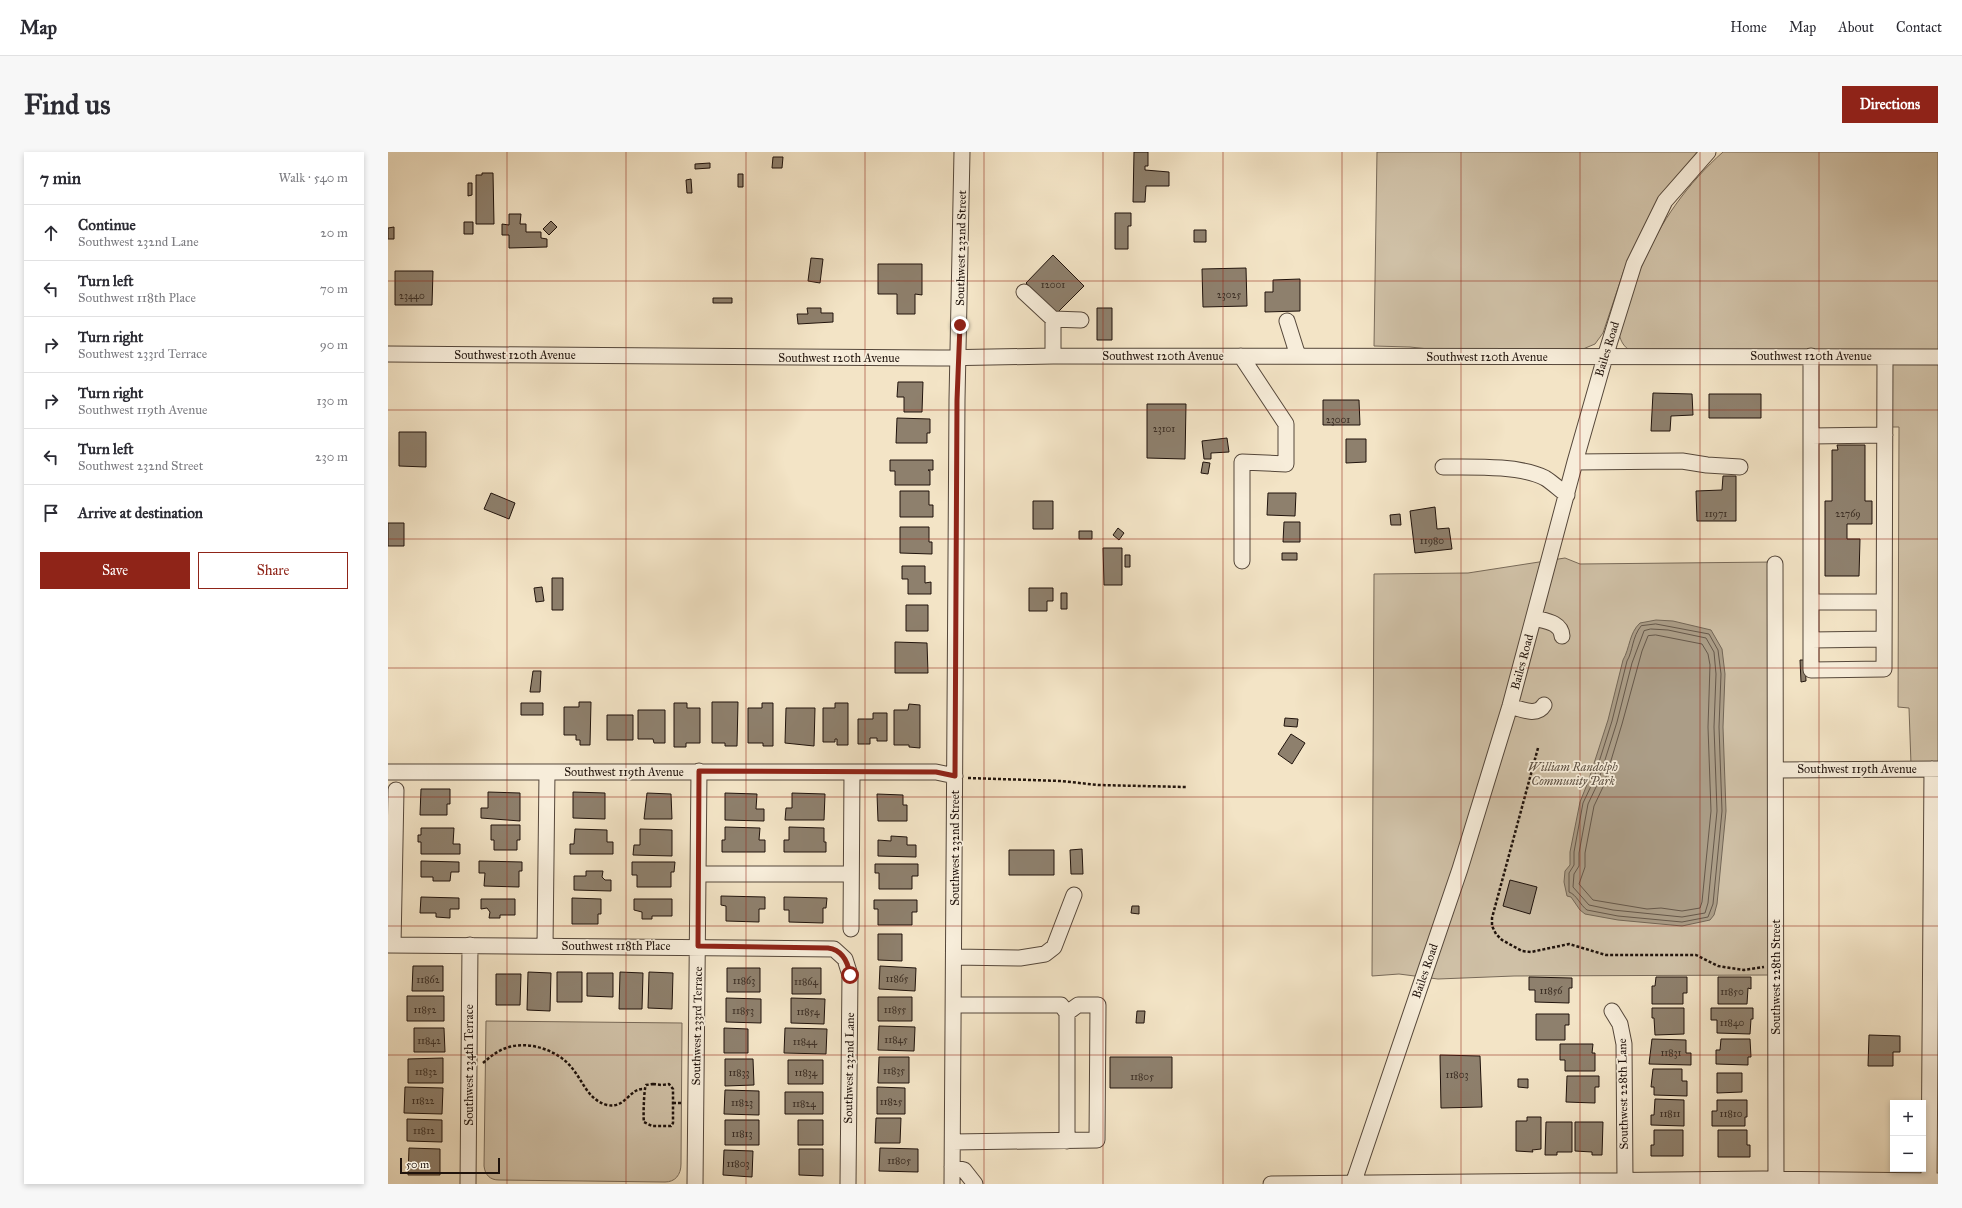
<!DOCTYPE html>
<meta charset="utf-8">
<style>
body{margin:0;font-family:"IM FELL Great Primer",serif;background:#f7f7f7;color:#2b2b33}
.controls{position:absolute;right:12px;bottom:12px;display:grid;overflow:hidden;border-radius:0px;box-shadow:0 2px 6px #0003}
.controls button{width:36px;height:36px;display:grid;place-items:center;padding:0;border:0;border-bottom:1px solid #e1e1e2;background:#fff;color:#2b2b33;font:20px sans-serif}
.scale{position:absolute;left:12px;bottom:10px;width:100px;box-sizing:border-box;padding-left:4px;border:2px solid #20130c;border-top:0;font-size:11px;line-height:14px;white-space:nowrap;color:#20130c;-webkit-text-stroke:3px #f7edda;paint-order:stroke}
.stop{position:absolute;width:12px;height:12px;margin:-9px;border:3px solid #8f2418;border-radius:50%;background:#fff}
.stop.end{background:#8f2418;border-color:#fff;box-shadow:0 1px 4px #0008}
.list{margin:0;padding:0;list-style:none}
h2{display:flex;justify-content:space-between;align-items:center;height:52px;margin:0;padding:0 16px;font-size:17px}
h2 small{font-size:13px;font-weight:400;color:#7c7c81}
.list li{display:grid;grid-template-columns:26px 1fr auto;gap:12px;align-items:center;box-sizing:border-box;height:56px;padding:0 16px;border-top:1px solid #e1e1e2}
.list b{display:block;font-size:15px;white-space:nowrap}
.list p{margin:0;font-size:13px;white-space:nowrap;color:#7c7c81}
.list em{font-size:13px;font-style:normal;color:#7c7c81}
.actions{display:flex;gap:8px;padding:12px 16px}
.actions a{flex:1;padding:9px 0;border:1px solid #8f2418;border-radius:0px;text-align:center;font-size:14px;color:#8f2418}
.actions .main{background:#8f2418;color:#fff}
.icon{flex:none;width:22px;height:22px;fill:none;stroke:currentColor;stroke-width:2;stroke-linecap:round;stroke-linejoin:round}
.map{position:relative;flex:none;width:1550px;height:1032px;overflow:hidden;border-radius:0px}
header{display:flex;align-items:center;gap:24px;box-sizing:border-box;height:56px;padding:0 20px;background:#fff;border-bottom:1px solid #e1e1e2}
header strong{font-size:19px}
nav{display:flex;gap:22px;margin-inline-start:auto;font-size:14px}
.intro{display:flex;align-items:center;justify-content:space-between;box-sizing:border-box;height:96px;padding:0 24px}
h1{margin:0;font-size:28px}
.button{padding:10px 18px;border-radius:0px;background:#8f2418;color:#fff;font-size:14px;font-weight:700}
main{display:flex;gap:24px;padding:0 24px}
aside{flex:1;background:#fff;border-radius:0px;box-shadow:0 2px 6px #0003}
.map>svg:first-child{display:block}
.green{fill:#cfc0a6;stroke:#786a59}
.water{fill:#ab9d87;stroke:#736656}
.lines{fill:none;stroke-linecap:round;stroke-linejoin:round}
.shore{stroke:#66584a;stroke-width:1}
.building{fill:#8e806d;stroke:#20130c}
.minor-casing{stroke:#55473a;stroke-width:17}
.path{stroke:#20130c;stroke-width:2.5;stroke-dasharray:3 2;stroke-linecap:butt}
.minor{stroke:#f7edda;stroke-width:15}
.route{stroke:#8f2418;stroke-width:5}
.grid{fill:none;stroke:#8f2418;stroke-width:1;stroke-opacity:0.55}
.labels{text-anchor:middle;stroke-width:3.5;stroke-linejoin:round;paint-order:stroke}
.number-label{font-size:10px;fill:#3c2e24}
.street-label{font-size:12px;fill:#20130c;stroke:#f7edda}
.park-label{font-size:12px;font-style:italic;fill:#5d5042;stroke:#f7edda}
</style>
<header>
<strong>Map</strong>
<nav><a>Home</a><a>Map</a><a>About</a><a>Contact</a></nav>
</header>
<div class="intro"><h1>Find us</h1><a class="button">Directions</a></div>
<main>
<aside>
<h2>7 min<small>Walk · 540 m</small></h2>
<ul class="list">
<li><svg class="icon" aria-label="ahead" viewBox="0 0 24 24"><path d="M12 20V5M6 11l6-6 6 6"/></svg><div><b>Continue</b><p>Southwest 232nd Lane</p></div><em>20 m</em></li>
<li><svg class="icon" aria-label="left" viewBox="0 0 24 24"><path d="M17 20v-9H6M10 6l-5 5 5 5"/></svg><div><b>Turn left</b><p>Southwest 118th Place</p></div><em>70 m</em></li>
<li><svg class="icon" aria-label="right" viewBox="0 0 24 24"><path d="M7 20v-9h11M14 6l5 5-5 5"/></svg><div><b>Turn right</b><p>Southwest 233rd Terrace</p></div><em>90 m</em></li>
<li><svg class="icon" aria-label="right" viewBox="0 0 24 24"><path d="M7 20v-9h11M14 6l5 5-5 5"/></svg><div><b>Turn right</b><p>Southwest 119th Avenue</p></div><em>130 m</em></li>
<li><svg class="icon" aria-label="left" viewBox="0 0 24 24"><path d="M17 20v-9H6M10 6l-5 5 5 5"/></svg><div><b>Turn left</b><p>Southwest 232nd Street</p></div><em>230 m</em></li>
<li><svg class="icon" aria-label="arrive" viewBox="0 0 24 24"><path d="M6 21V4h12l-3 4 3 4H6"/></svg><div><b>Arrive at destination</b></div></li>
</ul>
<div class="actions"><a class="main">Save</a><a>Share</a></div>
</aside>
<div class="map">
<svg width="1550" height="1032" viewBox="0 0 1550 1032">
<rect width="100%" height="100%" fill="#f3e4c6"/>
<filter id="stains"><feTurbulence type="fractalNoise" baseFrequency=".005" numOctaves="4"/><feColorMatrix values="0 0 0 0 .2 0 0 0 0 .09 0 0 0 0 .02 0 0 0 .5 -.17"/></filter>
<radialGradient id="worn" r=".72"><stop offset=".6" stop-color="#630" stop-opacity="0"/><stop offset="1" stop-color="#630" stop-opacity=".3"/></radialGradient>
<path class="green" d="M989,0H1315L1256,75L1236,118L1215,181L1207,192L1195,197L1050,198L1022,195L986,194Z
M1335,0H1550V612H1523L1521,556L1510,555L1511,275H1499V200L1243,199C1236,195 1233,190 1231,182C1239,160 1244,135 1254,113C1272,70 1300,31 1335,0Z
M1177,406L1192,412L1386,410L1383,823L1126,824L1050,827L1011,822L984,824L986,422L1080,421Z
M98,869L294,871L293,1012C293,1023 287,1030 277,1030L111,1028C102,1028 97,1023 96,1014Z"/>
<path class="water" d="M1268,468L1285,469L1323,478L1334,497L1337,522L1335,575L1338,659L1329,752L1326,763L1322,768L1294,774L1230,768L1197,762L1192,758L1183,745L1179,744L1176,730L1177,719L1182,713V700L1192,650L1200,630L1220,568L1235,508C1242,496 1241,481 1252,471Z"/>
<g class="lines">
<path class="shore" d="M1268,472L1321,482L1330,498L1333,522L1331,575L1334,659L1325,752L1320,765L1294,770L1230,764L1199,758C1192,753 1189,743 1181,740V721L1186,713V700L1195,651L1204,632L1224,569L1239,509C1245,499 1244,485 1253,474Z
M1263,477L1280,478L1318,486L1326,500L1328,522L1326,575L1329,659L1320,751L1317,761L1294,765L1225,758L1201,753L1185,735L1186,722L1191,714V701L1200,652L1209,633L1229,570L1244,511L1256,479Z
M1268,483L1314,492L1320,502L1322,513L1320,575L1323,659L1314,750L1312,756L1294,759L1273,756L1259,757L1205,748L1191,732L1197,715V701L1206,654L1215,635L1234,572L1254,499L1260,484Z"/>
</g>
<path class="building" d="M746,0H760V14H757V18L781,20V34H758L757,50H745Z
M385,5H395L394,16H384Z
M322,11V16L307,17V12Z
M94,21H105L106,72H88V23H94Z
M350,22H355V35H350Z
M303,27L304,41H299L298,28Z
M80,31H84V43L80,44Z
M727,61H743V74H740V97H727Z
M121,62H133L132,72H138V80H153V86L159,87V95L121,96V83H114V72L121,73Z
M163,69L169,75L161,83L155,77Z
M76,70H85V82H76Z
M6,75V87H0V76Z
M806,78H818V90H806Z
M665,103L696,134L669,161L638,131Z
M423,106L435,107L432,131L420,129Z
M490,112H534V143L527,142V162H509V142H490Z
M858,116L859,154L815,155L814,117Z
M7,119H45L44,153H7Z
M912,127V159L877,160V140H885V128Z
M325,146H344V151H325Z
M419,156H433V161H445V170L410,172L409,162H420Z
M709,156H724V188H709Z
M510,230H535L534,260H516V245H509Z
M1265,241L1304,242L1305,263L1283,264L1282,279H1263Z
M1321,242H1373V266H1321Z
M935,248H971L972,273H935Z
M759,252H798L797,307L759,306Z
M509,266L542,267V281H539V291H508Z
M11,280H38V315L11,314Z
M839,286L841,300L823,301V307H816L814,289Z
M958,287H978V310L958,311Z
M1449,293H1477V349H1484V372H1459V387H1472L1471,424H1437V349H1444V298H1450Z
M502,308H545V318H540L542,319V333H507V319H502Z
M815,310L822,311L820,322L813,321Z
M1335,324H1348V369H1309L1308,339L1334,338Z
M512,339H541V353H545V365H512Z
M103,341L127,351L121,367L96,357Z
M880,341H908L907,364L879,363Z
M645,349H665V377H645Z
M1047,355L1049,377L1061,376L1064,397L1027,401L1022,359Z
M1012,362L1013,373H1003L1002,363Z
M896,370H912V390H895Z
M0,371H16V394H0Z
M512,375H541V390H544V402L512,401Z
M730,376L736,381L731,388L725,383Z
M691,379H704V387H691Z
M715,396H734V433H716Z
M894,401H909V408H894Z
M737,403H742V415H737Z
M514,414H537V431L543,430V442H520V427H514Z
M164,426H175V458H164Z
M154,435L156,449L148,450L146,436Z
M641,436H665V449H659V459H641Z
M673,441H679V457H673Z
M518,453H540V479H518Z
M507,490L539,491L540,521H507Z
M1412,508H1417L1418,529L1413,530Z
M145,519H153L152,540H142Z
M191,550H203L202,593H192V588H188V583H176V555H191Z
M324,550H350L349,594H337V591H324Z
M133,551H155V563H133Z
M286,551H299V556H312V591H298V595H286Z
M374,551H385V594H375V591H360V556H374Z
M447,551H460V593H449V587H447V590H435V556H447Z
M521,552L532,553V596L521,595V593H506V558H520Z
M398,556H427L426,594L397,591Z
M250,558H277V591H266L265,587H250Z
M485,561H499V589H489V586H482V592H470V567H485Z
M219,563H245V588H219Z
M897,566L910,567L909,575L896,574Z
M903,582L917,591L904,612L890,602Z
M33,637H62V652H59V663H32Z
M100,640L132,641V669L93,666V656H100Z
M185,640L217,641V667L185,666Z
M259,641L283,642L284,667H256Z
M337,641L369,642L368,657H376V669L337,668Z
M404,641L437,642L436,668H397L398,656H404Z
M489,642L515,643V653H519V669H490Z
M103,673H132V688H129V698H106V688H103Z
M337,675L372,676L371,688H377V700H334V688H337Z
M401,675L436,676V690H438V700H396V688H401Z
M33,676H66L65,692H72V702H33V690H30V683H33Z
M187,677L219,678V690H225V702H182V692H186Z
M252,677L284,678V704L245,703L246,693H252Z
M503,684L519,685V693H528V705L490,704V688L503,689Z
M694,697L695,722H683L682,698Z
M621,698H666V723H621Z
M33,709L71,710V720H63L62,729H45V725H33Z
M91,709L134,710V719H131V735L96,734L97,721H91Z
M244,710H287L286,720H283V735H249V723H244Z
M487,712H530V724H524V737H491V721H487Z
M198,719H215L214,725L217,728H223V739L186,738V724H198Z
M1122,728L1149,735L1142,762L1115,754Z
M333,744L377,745V757H371V770L338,769V754L333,753Z
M33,745L71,746V757H62V766L48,765V761H32Z
M396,745L439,746L438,756H435V771L401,770V758H396Z
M184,746L213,747V762H210V772H184Z
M93,747H127V763H112V766H101L102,760L99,756L93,757Z
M246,747H284V764H264V767H254V760L246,758Z
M486,748H529V760H524V773H490V757H486Z
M744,754H751V762L743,761Z
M490,782H514V809L490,808Z
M25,814H55V839H24Z
M492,814L528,816L527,839L491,837Z
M339,816H372V840H339Z
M404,816H433V842H404Z
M140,820L163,821L162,859L139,858Z
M169,820H194V850H169Z
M232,820L255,821L254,857H231Z
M261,820L285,821L284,857L260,856Z
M199,821H225V845L199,844Z
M108,822H133L132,853H108Z
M1141,825L1184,826V836H1181V851L1147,850V838H1141Z
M1268,825H1299V841H1295V852H1264V834H1267Z
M1330,825H1363V837L1360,836L1359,852H1330Z
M19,844H56V869H19Z
M490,845H524V869H490Z
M338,846L373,847V871L338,870Z
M403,846L437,847L436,872L403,871Z
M1264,856H1296V882L1267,883L1266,866H1264Z
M1323,856H1365V867H1363L1362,882L1329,881V868H1323Z
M749,859H757L756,871H748Z
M1148,862H1181V873H1177V888H1148Z
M491,874L527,875L526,899L490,898Z
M26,876H56L57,900H26Z
M336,876L360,877V901H336Z
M397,876L439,877L438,902L396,901Z
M1481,883L1512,884V900H1505V914H1480Z
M1264,887L1298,888V901H1303V913L1261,912Z
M1333,887H1362L1363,905H1360V913L1328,912V898H1332Z
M1172,892H1205L1204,901H1207V919H1177V908H1172Z
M1052,903L1092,904L1094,955L1053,956Z
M491,905H521V931H490Z
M722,905H784V936H722Z
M55,906V931H20V907Z
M337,907H365L366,933L337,934Z
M400,908H435V932H400Z
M1265,917H1294V929H1299V944L1266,943V935H1263Z
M1329,921H1354V940L1329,941Z
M1179,924H1211V935H1207V951L1178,950Z
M1130,927H1140V936L1130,935Z
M17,935L55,936L54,962L16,961Z
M489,935L517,936V962H489Z
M337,938L371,939V963L336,962Z
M397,940H435V962H397Z
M1267,947L1296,948V974L1263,973V963H1266Z
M1329,948H1359V965H1357V974H1324V959H1329Z
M1139,965H1153V997L1144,998L1145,1000L1128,999V969H1139Z
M488,966H513L512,991H487Z
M19,967L54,968V990L19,989Z
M337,968H371V993H337Z
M410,968H435V993H410Z
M1158,970H1184V1000H1169V1003H1157Z
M1187,970H1215L1214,1003H1204V1000L1187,999Z
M1266,978H1295V1004H1263V993H1266Z
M1330,978H1359V993H1362V1005H1330Z
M21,996L52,997V1023H20Z
M492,996L530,997V1020L491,1019Z
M411,997H435V1024L411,1023Z
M336,998L365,999L364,1025L335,1023Z"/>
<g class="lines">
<defs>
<path id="minor" d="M636,140L665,167V204
M665,167L693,168
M899,169L910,204
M0,202L550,206L665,204L1550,205
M853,204L898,272V312L854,310V409
M1423,204V518L1496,517L1497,205
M1423,284L1497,283
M1187,310L1294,309L1319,313L1352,315
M1055,315C1083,315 1132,313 1157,326C1165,331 1172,338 1179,343
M1387,412L1388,1032
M1423,450H1496
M1146,466C1157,469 1173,470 1174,484
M1423,488L1496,487
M1122,554C1133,557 1149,565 1156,553
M1388,618L1550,617
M0,620H548L567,624
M310,722H463
M463,777L464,620
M0,793L446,797L457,807L462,823L460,1032
M5,793L8,638
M157,794L159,620
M566,805L632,806L657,802L666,795L686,743
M1224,859L1232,872L1236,892L1237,1029
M679,989V861
M565,990L709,988L710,853H690L679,861L673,853H566
M564,1015L576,1018L587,1032
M80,1032L82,793
M307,1032L311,619
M564,1032L569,248L574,0
M883,1032L1375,1027L1550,1029
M965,1032L1072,717L1122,554L1187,310L1217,205L1246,112L1277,49L1320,0
M1541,1032L1544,617"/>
</defs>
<use href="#minor" class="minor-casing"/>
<path class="path" d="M1150,596L1104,766V774L1108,782L1114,788L1134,799L1143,800L1181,792L1218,803H1308L1330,814L1356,818L1376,815
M580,626L673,629L710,633L798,635
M95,911C102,905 109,899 118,896C140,888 170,898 184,916C195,929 200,948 219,953C238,957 241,936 256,937
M265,932L274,933L281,932L285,937V971L283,974H264L256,970C255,966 256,935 258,933Z
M285,951H295"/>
<use href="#minor" class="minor"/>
</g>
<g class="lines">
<path class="route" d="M462,823C460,810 455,798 440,796L310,794L311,619L548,620L567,624L569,248L572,173"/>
</g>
<path class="grid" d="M119,0V1032M238,0V1032M358,0V1032M477,0V1032M596,0V1032M715,0V1032M835,0V1032M954,0V1032M1073,0V1032M1192,0V1032M1312,0V1032M1431,0V1032M0,129H1550M0,258H1550M0,387H1550M0,516H1550M0,645H1550M0,774H1550M0,903H1550"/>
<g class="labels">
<g class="number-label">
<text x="665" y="136">12001</text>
<text x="841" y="146">23025</text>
<text x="24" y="147">23440</text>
<text x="950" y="271">23001</text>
<text x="776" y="280">23101</text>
<text x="1328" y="365">11971</text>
<text x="1460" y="365">22769</text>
<text x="1044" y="392">11980</text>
<text x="509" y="830">11865</text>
<text x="40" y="831">11862</text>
<text x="356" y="832">11863</text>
<text x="418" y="833">11864</text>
<text x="1163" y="842">11856</text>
<text x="1344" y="843">11850</text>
<text x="37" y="861">11852</text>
<text x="507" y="861">11855</text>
<text x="355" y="862">11853</text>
<text x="420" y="863">11854</text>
<text x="1344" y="874">11840</text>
<text x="508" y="891">11845</text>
<text x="41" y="892">11842</text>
<text x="417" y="893">11844</text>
<text x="1283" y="904">11831</text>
<text x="506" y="922">11835</text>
<text x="38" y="923">11832</text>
<text x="351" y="924">11833</text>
<text x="418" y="924">11834</text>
<text x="1069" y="926">11803</text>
<text x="754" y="928">11805</text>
<text x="35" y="952">11822</text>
<text x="503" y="953">11825</text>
<text x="354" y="954">11823</text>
<text x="416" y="955">11824</text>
<text x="1282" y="965">11811</text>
<text x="1343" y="965">11810</text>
<text x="36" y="982">11812</text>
<text x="354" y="985">11813</text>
<text x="511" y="1012">11805</text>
<text x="350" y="1015">11803</text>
</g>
<g class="street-label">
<text transform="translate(573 96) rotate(-89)" y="4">Southwest 232nd Street</text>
<text transform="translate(1219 197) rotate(-73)" y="4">Bailes Road</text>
<text x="127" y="207">Southwest 120th Avenue</text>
<text x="775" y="208">Southwest 120th Avenue</text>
<text x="1423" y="208">Southwest 120th Avenue</text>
<text x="1099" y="209">Southwest 120th Avenue</text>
<text x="451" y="210">Southwest 120th Avenue</text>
<text transform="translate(1134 510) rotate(-75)" y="4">Bailes Road</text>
<text x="1469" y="621">Southwest 119th Avenue</text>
<text x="236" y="624">Southwest 119th Avenue</text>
<text transform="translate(567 696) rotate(-90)" y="4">Southwest 232nd Street</text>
<text x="228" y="798">Southwest 118th Place</text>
<text transform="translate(1037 819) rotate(-71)" y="4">Bailes Road</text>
<text transform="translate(1388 825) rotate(-90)" y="4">Southwest 228th Street</text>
<text transform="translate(309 874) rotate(-89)" y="4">Southwest 233rd Terrace</text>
<text transform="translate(81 913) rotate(-90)" y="4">Southwest 234th Terrace</text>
<text transform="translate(461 916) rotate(-89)" y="4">Southwest 232nd Lane</text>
<text transform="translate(1235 942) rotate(-91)" y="4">Southwest 228th Lane</text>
</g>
<g class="park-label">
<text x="1185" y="619">William Randolph<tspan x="1185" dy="14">Community Park</tspan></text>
</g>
</g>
<rect width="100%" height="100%" filter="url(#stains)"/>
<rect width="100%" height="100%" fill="url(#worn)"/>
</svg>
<div class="controls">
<button>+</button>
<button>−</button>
</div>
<div class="scale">50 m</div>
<div class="stop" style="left:462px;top:823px"></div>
<div class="stop end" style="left:572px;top:173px"></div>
</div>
</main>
